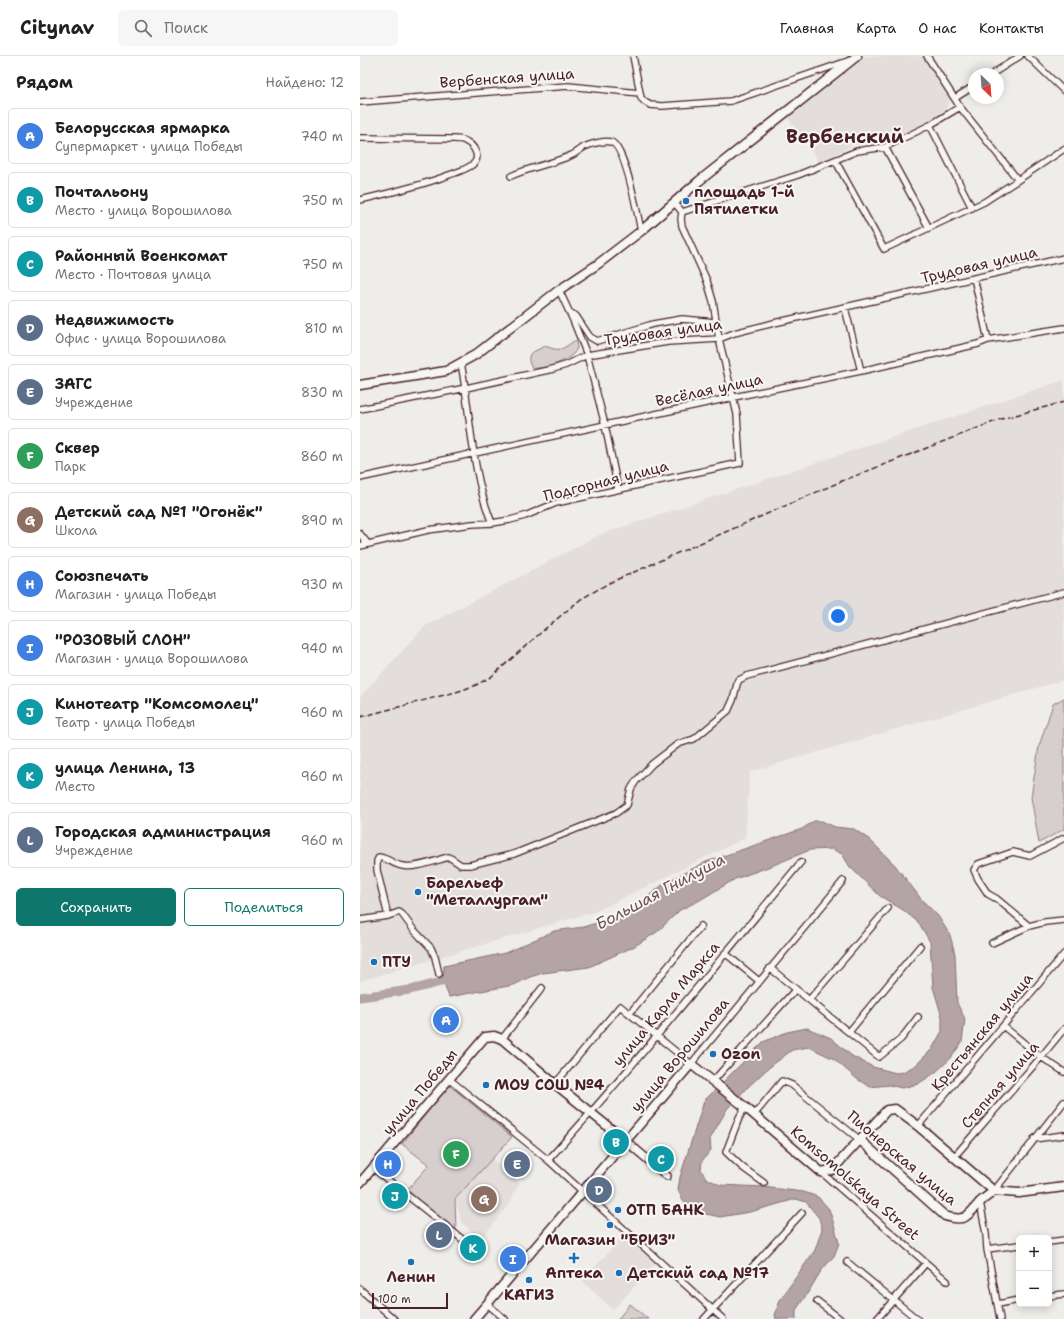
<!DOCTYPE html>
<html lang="ru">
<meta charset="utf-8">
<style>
body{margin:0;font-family:"Shantell Sans",sans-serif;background:#f6f6f6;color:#202124}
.controls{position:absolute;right:12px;bottom:12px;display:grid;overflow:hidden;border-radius:6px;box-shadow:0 2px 10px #0003}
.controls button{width:36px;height:36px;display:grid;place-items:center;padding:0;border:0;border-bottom:1px solid #e0e0e0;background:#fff;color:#202124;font:20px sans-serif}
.compass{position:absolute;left:608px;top:12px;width:36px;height:36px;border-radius:50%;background:#fff;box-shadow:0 2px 10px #0003;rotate:155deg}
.scale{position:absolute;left:12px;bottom:10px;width:76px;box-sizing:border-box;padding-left:4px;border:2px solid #4a1f2b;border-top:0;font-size:11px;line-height:14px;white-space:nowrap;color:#4a1f2b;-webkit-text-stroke:3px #f6f6f2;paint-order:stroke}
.you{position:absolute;left:478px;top:560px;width:14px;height:14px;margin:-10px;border:3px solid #fff;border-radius:50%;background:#1a73e8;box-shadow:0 0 0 6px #1a73e833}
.badge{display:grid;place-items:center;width:26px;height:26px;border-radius:50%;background:#0f766e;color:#fff;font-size:13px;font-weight:700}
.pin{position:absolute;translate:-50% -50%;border:2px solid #fff;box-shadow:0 1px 4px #0006}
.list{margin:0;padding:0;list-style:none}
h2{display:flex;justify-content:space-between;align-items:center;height:52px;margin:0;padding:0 16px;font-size:17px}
h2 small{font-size:13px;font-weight:400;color:#757577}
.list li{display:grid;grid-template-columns:26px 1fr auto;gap:12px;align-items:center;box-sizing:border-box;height:56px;margin:0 8px 8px;padding:0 8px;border:1px solid #e0e0e0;border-radius:6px}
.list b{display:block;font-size:15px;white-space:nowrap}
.list p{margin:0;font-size:13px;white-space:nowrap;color:#757577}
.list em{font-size:13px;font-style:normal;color:#757577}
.actions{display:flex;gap:8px;padding:12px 16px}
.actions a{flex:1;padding:9px 0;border:1px solid #0f766e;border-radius:6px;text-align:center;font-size:14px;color:#0f766e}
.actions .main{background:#0f766e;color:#fff}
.icon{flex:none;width:22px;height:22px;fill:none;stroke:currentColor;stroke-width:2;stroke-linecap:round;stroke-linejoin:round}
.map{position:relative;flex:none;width:704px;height:1263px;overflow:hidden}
header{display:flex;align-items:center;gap:24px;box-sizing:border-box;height:56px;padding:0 20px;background:#fff;border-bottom:1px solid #e0e0e0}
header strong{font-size:19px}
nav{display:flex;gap:22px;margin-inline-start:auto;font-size:14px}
.search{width:280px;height:36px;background:#f6f6f6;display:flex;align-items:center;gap:10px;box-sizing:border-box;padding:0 14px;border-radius:6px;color:#757577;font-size:15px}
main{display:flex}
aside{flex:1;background:#fff}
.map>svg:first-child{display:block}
.built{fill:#e3dedc}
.green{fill:#d7cfce;stroke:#90777c}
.water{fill:#b4a4a5;stroke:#8a6f74}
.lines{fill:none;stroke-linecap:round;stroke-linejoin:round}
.river{stroke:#b4a4a5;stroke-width:9}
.minor-casing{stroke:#4a1f2b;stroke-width:8}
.tertiary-casing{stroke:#4a1f2b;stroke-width:10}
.secondary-casing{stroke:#4a1f2b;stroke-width:11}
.minor{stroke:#f6f6f2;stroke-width:5.5}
.tertiary{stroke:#f6f6f2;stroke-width:7}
.secondary{stroke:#f6f6f2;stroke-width:8}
.rail{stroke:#4a1f2b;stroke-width:1.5;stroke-dasharray:6 3;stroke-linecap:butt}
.poi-dot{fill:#1f6fb2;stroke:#f6f6f2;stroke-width:1.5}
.labels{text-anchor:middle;stroke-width:4;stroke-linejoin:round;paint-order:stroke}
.street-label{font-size:15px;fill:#4a1f2b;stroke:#f6f6f2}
.poi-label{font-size:15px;font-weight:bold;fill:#4a1f2b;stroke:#f6f6f2;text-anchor:start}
.water-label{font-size:16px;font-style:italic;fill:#6f4e56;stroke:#f6f6f2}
.district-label{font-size:19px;font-weight:bold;fill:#4a1f2b;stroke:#f6f6f2}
</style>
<header>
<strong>Citynav</strong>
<div class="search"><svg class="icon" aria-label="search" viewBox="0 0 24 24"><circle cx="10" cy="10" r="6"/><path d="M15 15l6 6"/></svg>Поиск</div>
<nav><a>Главная</a><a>Карта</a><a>О нас</a><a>Контакты</a></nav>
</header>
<main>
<aside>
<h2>Рядом<small>Найдено: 12</small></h2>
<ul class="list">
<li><span class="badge" style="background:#3f7fe0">A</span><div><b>Белорусская ярмарка</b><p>Супермаркет · улица Победы</p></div><em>740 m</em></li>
<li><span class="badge" style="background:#0f9aa8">B</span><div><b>Почтальону</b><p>Место · улица Ворошилова</p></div><em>750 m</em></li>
<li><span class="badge" style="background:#0f9aa8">C</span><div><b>Районный Военкомат</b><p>Место · Почтовая улица</p></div><em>750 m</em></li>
<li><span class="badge" style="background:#5c6f8a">D</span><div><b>Недвижимость</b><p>Офис · улица Ворошилова</p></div><em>810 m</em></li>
<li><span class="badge" style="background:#5c6f8a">E</span><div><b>ЗАГС</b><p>Учреждение</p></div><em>830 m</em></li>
<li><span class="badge" style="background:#2e9e5b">F</span><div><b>Сквер</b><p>Парк</p></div><em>860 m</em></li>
<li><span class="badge" style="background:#8d6e63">G</span><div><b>Детский сад №1 &quot;Огонёк&quot;</b><p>Школа</p></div><em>890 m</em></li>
<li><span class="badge" style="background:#3f7fe0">H</span><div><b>Союзпечать</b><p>Магазин · улица Победы</p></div><em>930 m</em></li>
<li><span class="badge" style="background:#3f7fe0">I</span><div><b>&quot;РОЗОВЫЙ СЛОН&quot;</b><p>Магазин · улица Ворошилова</p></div><em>940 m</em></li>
<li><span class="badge" style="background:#0f9aa8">J</span><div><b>Кинотеатр &quot;Комсомолец&quot;</b><p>Театр · улица Победы</p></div><em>960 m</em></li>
<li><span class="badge" style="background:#0f9aa8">K</span><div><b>улица Ленина, 13</b><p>Место</p></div><em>960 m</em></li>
<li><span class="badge" style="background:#5c6f8a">L</span><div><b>Городская администрация</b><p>Учреждение</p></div><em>960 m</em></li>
</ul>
<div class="actions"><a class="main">Сохранить</a><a>Поделиться</a></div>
</aside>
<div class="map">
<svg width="704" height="1263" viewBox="0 0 704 1263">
<rect width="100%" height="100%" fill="#efedea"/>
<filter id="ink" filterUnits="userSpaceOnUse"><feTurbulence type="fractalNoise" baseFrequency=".025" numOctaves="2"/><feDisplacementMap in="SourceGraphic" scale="8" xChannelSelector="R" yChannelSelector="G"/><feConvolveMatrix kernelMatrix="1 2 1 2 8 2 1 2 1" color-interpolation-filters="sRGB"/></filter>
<g filter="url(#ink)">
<path class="built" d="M505,0H563L591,41L585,55L531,85L493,89L460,107L427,61Z
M704,324V624L390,716L385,782L237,855L0,925V641L65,570L239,479Z
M130,1101L160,1128L154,1136L151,1146L121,1183L101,1166L95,1140Z
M264,1179L295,1208L253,1254L222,1225Z"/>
<path class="green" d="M214,285H216C216,286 217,290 217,291C215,304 183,314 172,312C169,307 167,302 171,297L185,290C200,296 201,294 214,285Z
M704,642V773L679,787L671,741L679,690L693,648Z
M89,1029L152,1081L95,1143L96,1177L47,1134L69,1109L42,1088Z
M270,1248L288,1263H258Z"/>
<path class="water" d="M454,765H462L475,771L494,773L510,784L535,809L562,844L578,860L590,879L595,898L597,947L605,963L602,986L591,1002L576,1016L558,1028L542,1032L529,1029L510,1031L497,1023L474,1003L449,991L432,994L406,1014L385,1034L367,1053L350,1083L351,1094L342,1105L341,1114L346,1122L360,1129L403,1131L444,1136L458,1141L469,1153L475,1172L479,1187L474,1200L461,1215L449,1235L436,1254V1263H416L415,1259L420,1244L455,1194L462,1173L459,1162L446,1146L436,1143L390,1156L360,1161L332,1155L323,1145L318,1134L320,1121L344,1045L403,986L427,976L447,972L471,982L492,1000L513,1011L536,1017L543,1016L556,1009L572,993L582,975V961L573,931L570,886L559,867L543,854L520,840L490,811L482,798L472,793L450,794L411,810L375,823L340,844L320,854L297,876L273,891L229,911L183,917L170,921L154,929L89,941L83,926L84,910L145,897L194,875L223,871L257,861L274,852L306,826L346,806L442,773Z"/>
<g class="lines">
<path class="river" d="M0,941L50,934L93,923"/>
<defs>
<path id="minor" d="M273,0L280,37
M567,0L600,51L658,124
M668,0L704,35
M632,18L660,0
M595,42L614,30
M0,46L208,30L280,37L281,42L285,46L290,49L302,50L371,45L488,5
M570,69L612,152
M0,82L93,83C97,83 102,83 105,85C114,89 122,102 112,109C105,114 97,116 89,119C60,130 30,137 0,144
M525,91L569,172
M475,104L524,193L624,146L658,124L704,93
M151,120C170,111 192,108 212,99C216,97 220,94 224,91C231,88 245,84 251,86C265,90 278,160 281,175
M322,156L438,119L497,95L525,91L570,69L600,51
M614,222L628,284
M199,234L213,264L227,299L245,369L258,433
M485,252L501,315
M209,256L216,260L230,281L237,285L293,268L322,263L356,266
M101,307C111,360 111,416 132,467
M0,353L106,332L193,313L206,309L227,299L308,286L359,283L374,277L414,267L704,202
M0,422L374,341L501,315L618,288L628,284L704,272
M0,478L8,488
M0,490L68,474L112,468L132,467L150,464L165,460L196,447L380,407L377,358L359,283L353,245L347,225L322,170L321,163L322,156L314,146
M28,860L17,814V805L19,801C30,803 34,809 43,810C56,813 76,804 89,801L101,809H110L154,798L256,757L267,749L271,733L276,725L292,708L318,688L334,683L368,655L373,644L377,628L379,624L387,620L704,536
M0,864L28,860L39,856L42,858L53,873L71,892L75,901L79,918
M669,870L637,843L628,838L618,823L614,814L618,808L653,796L670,800L704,782
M632,887L669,870L685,866L704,864
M365,897L399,925
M410,912L519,1001L541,983L558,961
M449,944L528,852
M270,957L341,870
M643,970L681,1001L704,1016
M489,976L560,890
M142,983L182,932
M89,1023L188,1104L363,1263
M353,1025L435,934
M195,1028L260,950L331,1008L483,825
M385,1051L379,1062L366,1096L382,1111L404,1127
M394,1059L422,1025L432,1029L500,1084
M558,1070L704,898
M674,1083L704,1079
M594,1101L681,1001L704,973
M188,1104C276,1008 358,906 441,806
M13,1112L102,1183
M461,1116L587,1225
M634,1135L704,1046
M620,1146L626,1178L627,1193L640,1263
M689,1186L704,1184
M627,1193L659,1189
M487,1206L557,1263
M0,1233L34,1263
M689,1240L704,1238
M457,1245L480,1263
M127,1248L145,1263
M638,1248L659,1244
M344,1263L442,1157
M517,1263L566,1207"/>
<path id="tertiary" d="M266,1085L307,1120"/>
<path id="secondary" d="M0,329L86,315L115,299L199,234L238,208L281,175L339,125L497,0
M500,1084L585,1160C605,1166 607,1161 619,1147C623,1143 629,1139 634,1135
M0,1127L125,981L134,980L142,983L195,1028L266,1085
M634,1135L659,1137L704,1131
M114,1263L127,1248L331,1008L385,1051L461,1116L472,1114L527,1054L535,1053L558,1070L634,1135"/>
</defs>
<use href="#minor" class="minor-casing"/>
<use href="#tertiary" class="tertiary-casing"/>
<use href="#secondary" class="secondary-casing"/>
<use href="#minor" class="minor"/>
<use href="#tertiary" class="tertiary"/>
<use href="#secondary" class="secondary"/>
<path class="rail" d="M0,661L96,636L114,630L131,621L186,572L221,543L249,527L482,425L641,363L704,346"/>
</g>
</g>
<g class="poi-dot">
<circle cx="326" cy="145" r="4"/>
<circle cx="58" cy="836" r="4"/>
<circle cx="14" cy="906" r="4"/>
<circle cx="353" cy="998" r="4"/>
<circle cx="126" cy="1029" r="4"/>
<circle cx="258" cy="1154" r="4"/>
<circle cx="250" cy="1169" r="4"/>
<path d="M212 1196h4v4h4v4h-4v4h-4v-4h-4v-4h4z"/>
<circle cx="51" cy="1206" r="4"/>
<circle cx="259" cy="1217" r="4"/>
<circle cx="169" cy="1224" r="4"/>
</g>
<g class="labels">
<g class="street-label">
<text transform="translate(147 22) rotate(-4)" y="5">Вербенская улица</text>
<text transform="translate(619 209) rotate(-13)" y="5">Трудовая улица</text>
<text transform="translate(303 276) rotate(-8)" y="5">Трудовая улица</text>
<text transform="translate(349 334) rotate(-12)" y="5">Весёлая улица</text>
<text transform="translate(246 425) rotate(-14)" y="5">Подгорная улица</text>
<text transform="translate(306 948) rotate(-50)" y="5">улица Карла Маркса</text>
<text transform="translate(622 976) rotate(-50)" y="5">Крестьянская улица</text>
<text transform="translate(320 999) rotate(-50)" y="5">улица Ворошилова</text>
<text transform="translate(640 1029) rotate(-49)" y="5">Степная улица</text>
<text transform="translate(60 1036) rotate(-50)" y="5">улица Победы</text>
<text transform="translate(542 1102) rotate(40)" y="5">Пионерская улица</text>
<text transform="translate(495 1127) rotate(41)" y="5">Komsomolskaya Street</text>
</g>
<g class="poi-label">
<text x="334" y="141">площадь 1-й<tspan x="334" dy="17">Пятилетки</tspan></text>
<text x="66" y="832">Барельеф<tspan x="66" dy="17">"Металлургам"</tspan></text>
<text x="22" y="911">ПТУ</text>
<text x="361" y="1003">Ozon</text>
<text x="134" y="1034">МОУ СОШ №4</text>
<text x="266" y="1159">ОТП БАНК</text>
<text x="250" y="1189" text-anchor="middle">Магазин "БРИЗ"</text>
<text x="214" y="1222" text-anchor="middle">Аптека</text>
<text x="267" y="1222">Детский сад №17</text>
<text x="51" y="1226" text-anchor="middle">Ленин</text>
<text x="169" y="1244" text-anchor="middle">КАГИЗ</text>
</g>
<g class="water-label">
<text transform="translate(300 835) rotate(-28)" y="6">Большая Гнилуша</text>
</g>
<g class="district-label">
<text x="485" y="87">Вербенский</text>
</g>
</g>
</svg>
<div class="controls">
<button>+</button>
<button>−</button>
</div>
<svg class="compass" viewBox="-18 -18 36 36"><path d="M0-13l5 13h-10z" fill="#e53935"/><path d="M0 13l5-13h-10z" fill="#757577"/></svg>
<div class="scale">100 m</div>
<div class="you"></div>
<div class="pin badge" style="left:86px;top:964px;background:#3f7fe0">A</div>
<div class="pin badge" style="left:256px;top:1086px;background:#0f9aa8">B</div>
<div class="pin badge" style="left:301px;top:1103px;background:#0f9aa8">C</div>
<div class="pin badge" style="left:239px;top:1134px;background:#5c6f8a">D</div>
<div class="pin badge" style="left:157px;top:1108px;background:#5c6f8a">E</div>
<div class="pin badge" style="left:96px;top:1098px;background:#2e9e5b">F</div>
<div class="pin badge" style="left:124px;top:1143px;background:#8d6e63">G</div>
<div class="pin badge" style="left:28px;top:1108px;background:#3f7fe0">H</div>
<div class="pin badge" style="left:153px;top:1203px;background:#3f7fe0">I</div>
<div class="pin badge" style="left:35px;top:1140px;background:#0f9aa8">J</div>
<div class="pin badge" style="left:113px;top:1192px;background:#0f9aa8">K</div>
<div class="pin badge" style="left:79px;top:1179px;background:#5c6f8a">L</div>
</div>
</main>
